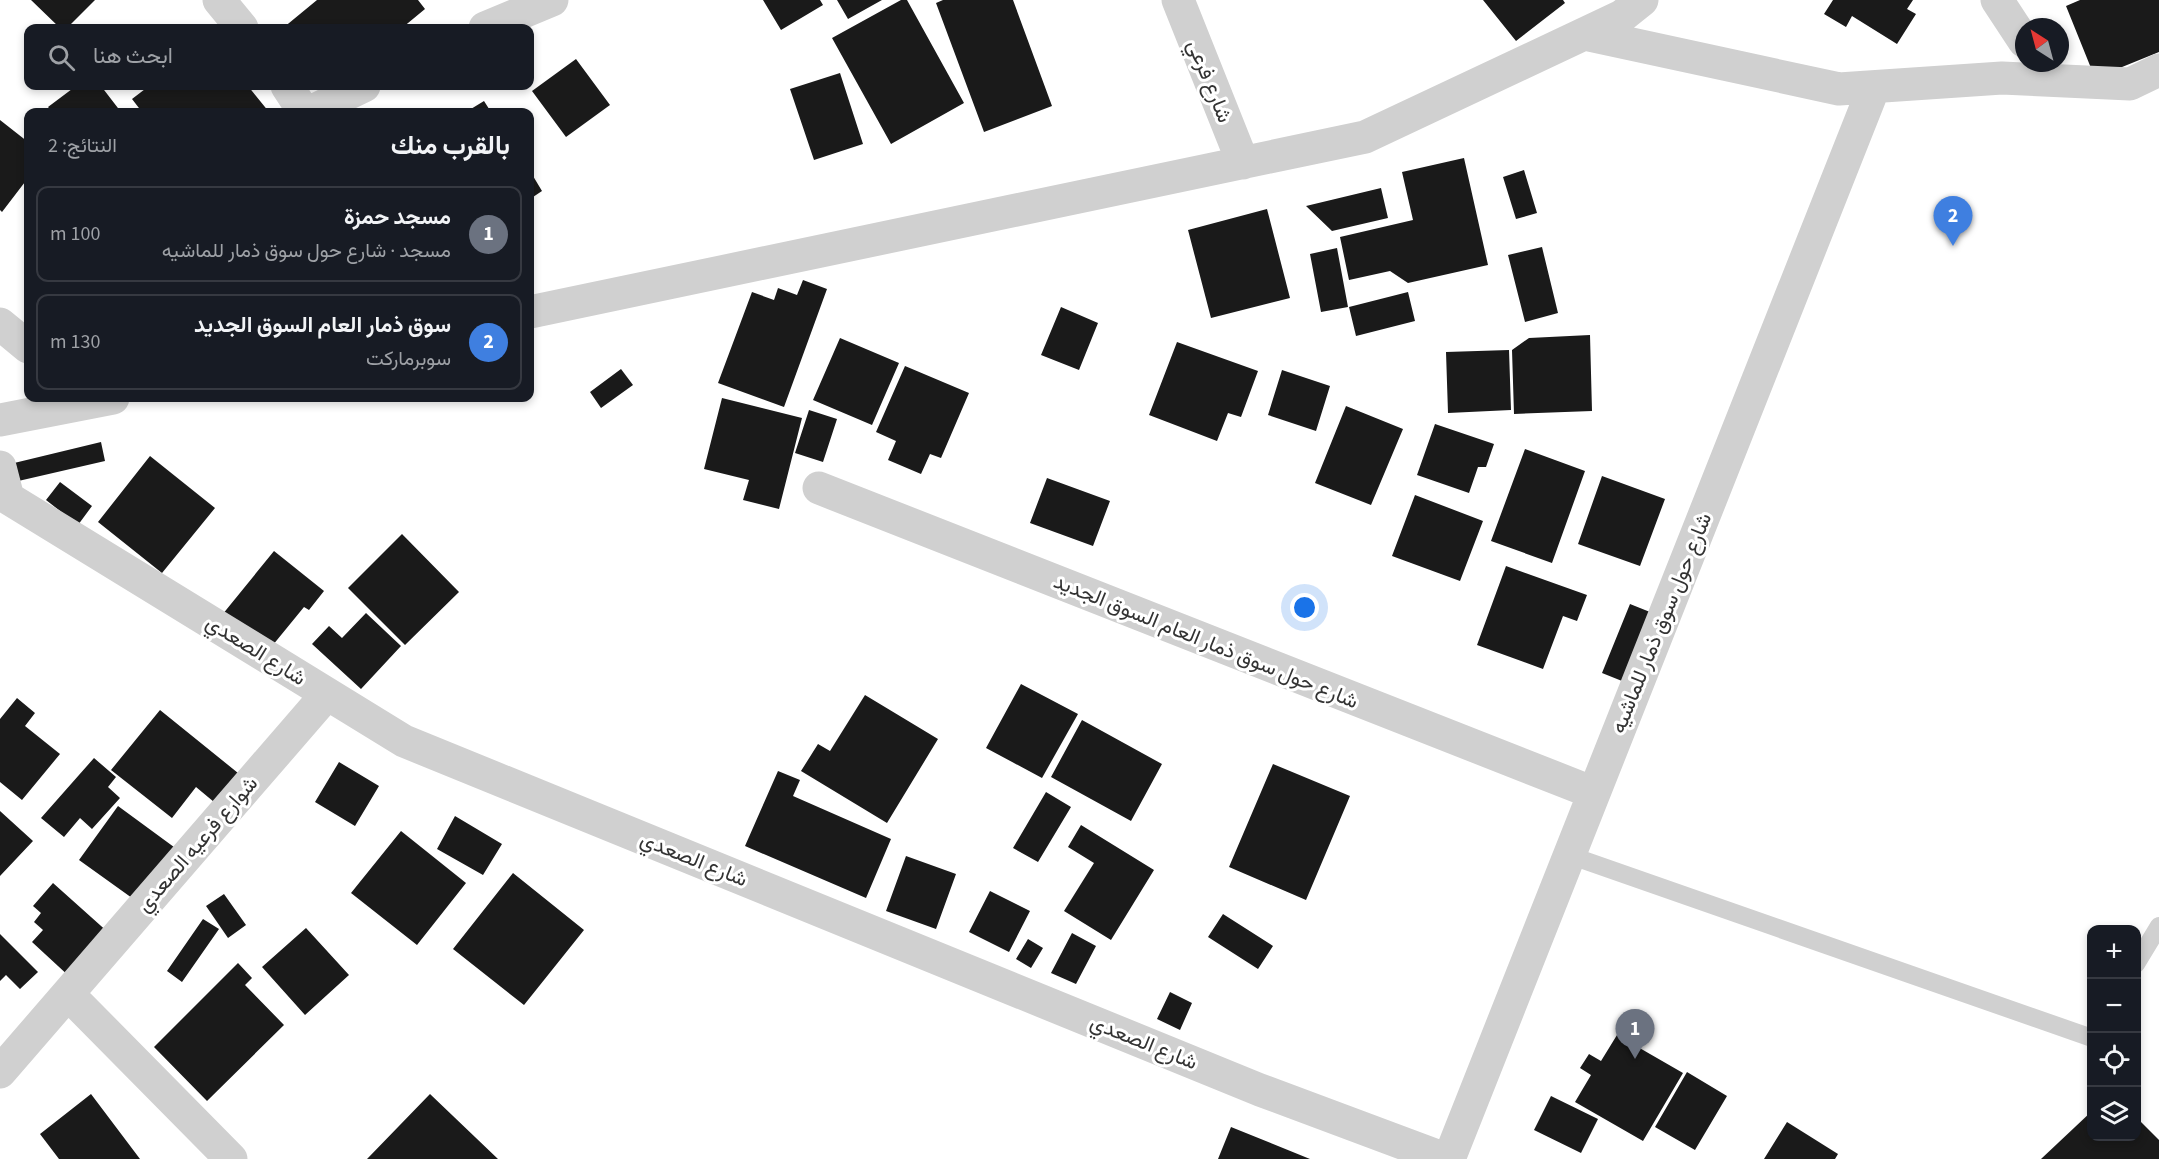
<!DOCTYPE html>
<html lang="ar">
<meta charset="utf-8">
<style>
body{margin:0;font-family:"Source Sans 3",Vazirmatn,sans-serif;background:#20242c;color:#f1f3f6;direction:rtl}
.controls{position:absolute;right:18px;bottom:18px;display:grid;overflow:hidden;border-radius:12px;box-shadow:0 3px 9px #0003}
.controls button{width:54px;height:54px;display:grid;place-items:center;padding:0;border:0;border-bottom:2px solid #363941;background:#171b24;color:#f1f3f6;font:30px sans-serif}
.compass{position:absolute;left:2015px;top:18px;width:54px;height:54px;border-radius:50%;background:#171b24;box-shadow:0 3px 9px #0003;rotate:324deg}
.you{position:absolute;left:1305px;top:608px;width:21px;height:21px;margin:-15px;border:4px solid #fff;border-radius:50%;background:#1a73e8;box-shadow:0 0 0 9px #1a73e833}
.badge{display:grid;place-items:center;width:39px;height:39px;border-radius:50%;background:#2563eb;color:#fff;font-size:20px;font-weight:700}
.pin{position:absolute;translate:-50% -50px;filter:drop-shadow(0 2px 3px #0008)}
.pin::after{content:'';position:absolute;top:32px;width:21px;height:18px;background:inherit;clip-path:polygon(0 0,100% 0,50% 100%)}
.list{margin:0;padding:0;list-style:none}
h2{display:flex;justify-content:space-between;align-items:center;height:78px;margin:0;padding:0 24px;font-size:26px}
h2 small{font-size:20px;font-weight:400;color:#9ea1a6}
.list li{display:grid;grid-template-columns:39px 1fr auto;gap:18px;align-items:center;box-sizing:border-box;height:96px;margin:0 12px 12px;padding:0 12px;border:2px solid #363941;border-radius:12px}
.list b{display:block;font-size:22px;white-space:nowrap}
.list p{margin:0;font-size:20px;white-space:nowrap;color:#9ea1a6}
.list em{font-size:20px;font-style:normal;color:#9ea1a6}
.icon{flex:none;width:33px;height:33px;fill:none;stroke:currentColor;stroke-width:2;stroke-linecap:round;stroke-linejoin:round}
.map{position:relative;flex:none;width:2159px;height:1159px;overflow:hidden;direction:ltr}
.search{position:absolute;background:#171b24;box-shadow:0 3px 9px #0003;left:24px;top:24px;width:510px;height:66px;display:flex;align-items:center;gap:15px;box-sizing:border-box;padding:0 21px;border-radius:12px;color:#9ea1a6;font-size:22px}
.panel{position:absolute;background:#171b24;box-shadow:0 3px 9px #0003;left:24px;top:108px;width:510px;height:294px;border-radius:12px;direction:rtl}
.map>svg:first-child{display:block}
.building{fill:#1a1a1a}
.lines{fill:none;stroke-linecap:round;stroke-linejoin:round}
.lane{stroke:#d0d0d0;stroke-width:18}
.street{stroke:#d0d0d0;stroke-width:33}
.labels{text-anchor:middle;stroke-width:6;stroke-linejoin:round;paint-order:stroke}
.street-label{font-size:21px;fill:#333;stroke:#fff}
</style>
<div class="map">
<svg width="2159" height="1159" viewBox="0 0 2159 1159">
<rect width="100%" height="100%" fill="#fff"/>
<path class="building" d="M31,0H95L67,28H60Z
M317,0H418L425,9L402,28H283Z
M763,0H820L823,5L781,30Z
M837,0H882L848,19Z
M901,0H907L964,103L891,144L832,38Z
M943,0H1013L1052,106L984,132L936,3Z
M1483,0H1563L1565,3L1516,41Z
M1833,0H1913L1907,9L1916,14L1897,44L1852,16L1846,27L1824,14Z
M2080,0H2159V52L2095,78L2066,6Z
M576,59L610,105L566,137L532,91Z
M840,73L863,144L814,160L790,89Z
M76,86H101L121,112H52L48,107Z
M149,86H248L269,112H142L132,99Z
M484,101L491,112H466Z
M0,120L28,142V178L2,212L0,210Z
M1464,158L1488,265L1408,283L1390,271L1349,280L1340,237L1413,220L1402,172Z
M1524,170L1537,213L1516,219L1503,177Z
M530,171L542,191L530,199Z
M1381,188L1388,218L1332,231L1306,206Z
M1267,209L1290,298L1211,318L1188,230Z
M1542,247L1558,313L1525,322L1508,255Z
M1337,248L1348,307L1321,312L1310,254Z
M803,280L827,289L784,407L718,383L752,292L774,300L778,288L797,295Z
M1408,292L1415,321L1356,336L1349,307Z
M1061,307L1098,323L1079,370L1041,355Z
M1590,335L1592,411L1514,414L1512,350L1529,338Z
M840,338L899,363L872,425L813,400Z
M1177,342L1258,371L1241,417L1228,413L1217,441L1149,415Z
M1509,350L1511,410L1448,413L1446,352Z
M905,366L969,393L941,458L930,454L921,474L888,460L896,441L876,432Z
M621,369L633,385L601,408L590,392Z
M1282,370L1330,386L1316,431L1268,415Z
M722,398L802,418L779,509L743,500L749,480L704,469Z
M1346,406L1403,429L1371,505L1315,483Z
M809,410L837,419L823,462L795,453Z
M1435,424L1494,444L1486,467H1478L1469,493L1417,475Z
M101,442L105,461L14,482L10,464Z
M1525,449L1585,471L1552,563L1491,541Z
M150,456L215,508L162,573L98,522Z
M1602,476L1665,499L1640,566L1578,544Z
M1047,478L1110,501L1093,546L1030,523Z
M60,482L92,506L78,525L46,500Z
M1415,495L1483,521L1460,581L1392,556Z
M402,534L459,592L405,645L348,588Z
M274,551L324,591L309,610L304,607L268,651L222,615Z
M1506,566L1587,595L1577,621L1563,616L1543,669L1477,645Z
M1630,604L1655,614L1627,683L1602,673Z
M366,613L401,646L361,689L312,644L329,626L342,638Z
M1021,684L1078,714L1042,778L986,748Z
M865,695L938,739L887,823L801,771L818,744L830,751Z
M17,698L35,713L25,726L60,754L22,800L0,782V719Z
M160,710L238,773L214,802L196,787L172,818L111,770Z
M1082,720L1162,764L1131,821L1051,777Z
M94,758L116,777L108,787L120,798L92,829L80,818L64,837L41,818Z
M339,762L379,786L355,826L315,802Z
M1273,764L1350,796L1306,900L1229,867Z
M778,771L800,780L793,796L891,839L866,898L745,846Z
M1046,792L1071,807L1038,862L1013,848Z
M118,806L178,850L139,903L79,860Z
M0,811L33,841L0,876Z
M455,816L502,844L483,875L437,849Z
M1081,825L1154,870L1111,940L1064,911L1094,863L1068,847Z
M401,831L466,883L417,945L351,893Z
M906,856L956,874L936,929L886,911Z
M513,873L584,930L524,1005L453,949Z
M53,883L110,934L71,978L32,942L43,930L34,922L41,913L33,906Z
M990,891L1030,911L1009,952L969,932Z
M224,894L246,925L228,938L206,906Z
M1223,914L1273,946L1258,969L1208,937Z
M203,919L219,929L182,982L167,971Z
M306,928L349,975L305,1015L262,967Z
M1072,933L1096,946L1076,984L1051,973Z
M0,934L38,972L20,989L6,975L0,981Z
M1028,939L1043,948L1031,968L1016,959Z
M238,963L252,978L245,985L284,1025L207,1101L154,1047Z
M1170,992L1192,1003L1180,1030L1157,1019Z
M1617,1035L1683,1073L1643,1141L1575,1102L1591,1075L1580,1068L1589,1054L1601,1061Z
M1687,1072L1727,1096L1695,1150L1655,1127Z
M91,1094L140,1159H59L40,1134Z
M430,1094L498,1159H367Z
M1551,1096L1598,1119L1581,1153L1534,1130Z
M2092,1111V1136H2136V1117L2159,1140V1159H2041Z
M1787,1122L1838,1154L1835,1159H1764Z
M1231,1127L1310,1159H1218Z"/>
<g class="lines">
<path class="lane" d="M1569,855L2092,1038
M2136,964L2159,926"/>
<path class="street" d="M219,0L242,28
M1178,0L1243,163
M1997,0L2024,41
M485,28L552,0
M1585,34L1839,89L2002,78L2130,84L2159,70
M287,86L304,112
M310,112L364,86
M530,312L1365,137L1622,16L1642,0
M0,324L28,347
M0,420L113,398
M0,467L8,498L404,741L1260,1090L1445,1159
M819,488L1594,793
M68,994L231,1159
M0,1072L327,694
M1449,1159L1874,87"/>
</g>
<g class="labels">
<g class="street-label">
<text transform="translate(1210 81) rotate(68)" y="7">شارع فرعي</text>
<text transform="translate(1661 623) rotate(-68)" y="7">شارع حول سوق ذمار للماشيه</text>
<text transform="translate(1206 641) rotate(22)" y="7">شارع حول سوق ذمار العام السوق الجديد</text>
<text transform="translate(256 650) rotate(32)" y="7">شارع الصعدي</text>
<text transform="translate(197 844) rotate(-49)" y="7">شوارع فرعيه الصعدي</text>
<text transform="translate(694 859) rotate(22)" y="7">شارع الصعدي</text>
<text transform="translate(1144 1042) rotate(22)" y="7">شارع الصعدي</text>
</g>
</g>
</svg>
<div class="controls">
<button>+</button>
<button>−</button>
<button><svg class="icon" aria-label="locate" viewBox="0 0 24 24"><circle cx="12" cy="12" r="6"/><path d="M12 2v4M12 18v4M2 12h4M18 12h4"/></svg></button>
<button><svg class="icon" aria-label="layers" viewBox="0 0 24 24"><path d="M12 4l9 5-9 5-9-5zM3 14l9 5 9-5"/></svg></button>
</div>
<svg class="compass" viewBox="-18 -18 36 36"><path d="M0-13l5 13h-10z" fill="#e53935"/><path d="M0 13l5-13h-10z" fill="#9ea1a6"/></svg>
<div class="you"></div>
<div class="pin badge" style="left:1635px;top:1059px;background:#6b7280">1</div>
<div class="pin badge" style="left:1953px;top:246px;background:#3f7fe0">2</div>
<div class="search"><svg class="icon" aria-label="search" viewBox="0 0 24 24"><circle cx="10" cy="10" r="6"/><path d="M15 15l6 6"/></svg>ابحث هنا</div>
<section class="panel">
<h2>بالقرب منك<small>النتائج: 2</small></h2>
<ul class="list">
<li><span class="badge" style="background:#6b7280">1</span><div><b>مسجد حمزة</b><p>مسجد · شارع حول سوق ذمار للماشيه</p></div><em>100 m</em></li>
<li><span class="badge" style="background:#3f7fe0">2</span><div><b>سوق ذمار العام السوق الجديد</b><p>سوبرماركت</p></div><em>130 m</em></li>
</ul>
</section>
</div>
